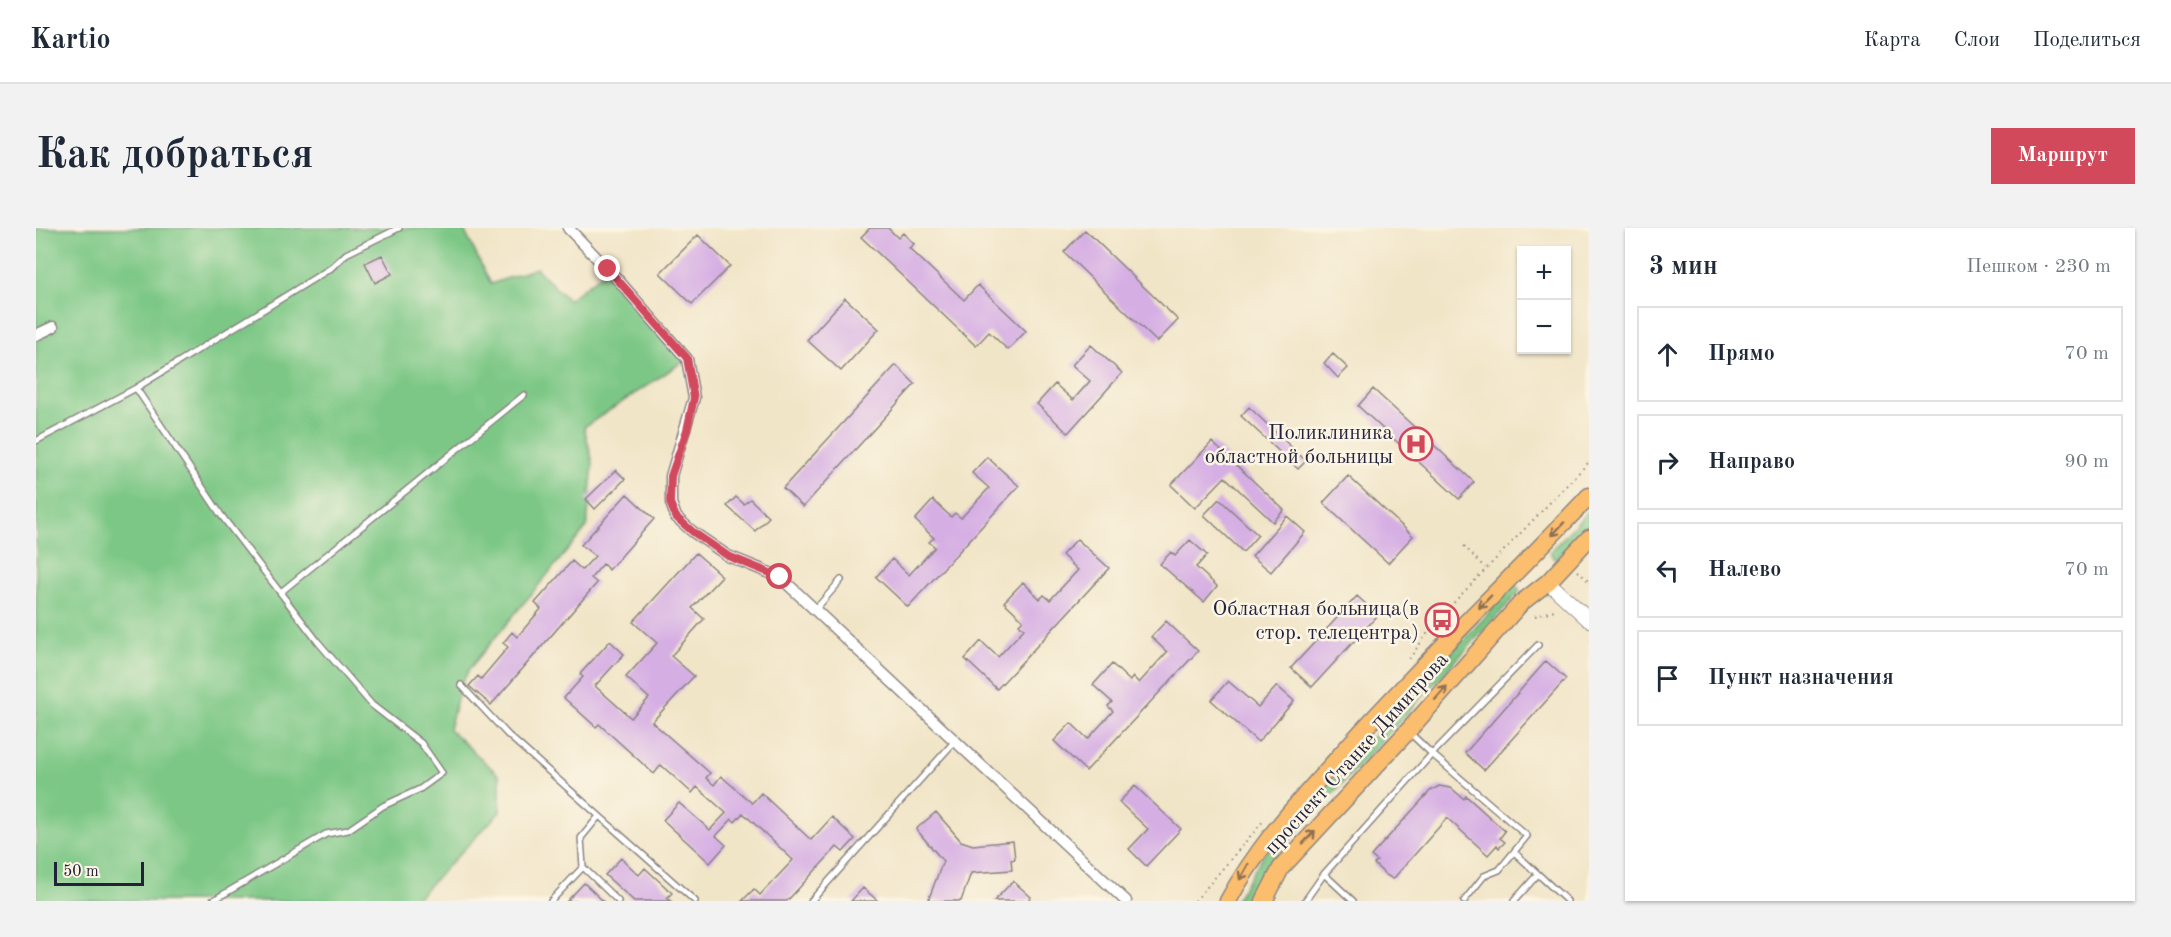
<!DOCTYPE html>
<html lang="ru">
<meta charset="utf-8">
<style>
body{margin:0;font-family:"Old Standard TT",serif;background:#f2f2f3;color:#1f2937}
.controls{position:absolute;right:18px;top:18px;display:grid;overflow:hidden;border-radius:0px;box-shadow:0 2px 4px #0004}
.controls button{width:54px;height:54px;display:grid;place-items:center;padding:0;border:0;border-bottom:2px solid #e0e1e3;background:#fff;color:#1f2937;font:30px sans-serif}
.scale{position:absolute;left:18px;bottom:15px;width:90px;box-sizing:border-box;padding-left:6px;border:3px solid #22223b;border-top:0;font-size:16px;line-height:21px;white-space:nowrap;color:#22223b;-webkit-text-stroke:4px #fcf5e5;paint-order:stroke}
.stop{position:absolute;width:18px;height:18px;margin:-14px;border:4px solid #d1495b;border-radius:50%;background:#fff}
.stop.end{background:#d1495b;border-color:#fff;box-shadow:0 2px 6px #0008}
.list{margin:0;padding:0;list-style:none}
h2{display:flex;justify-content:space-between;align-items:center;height:78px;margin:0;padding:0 24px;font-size:26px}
h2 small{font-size:20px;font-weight:400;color:#747a83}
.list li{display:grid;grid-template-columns:39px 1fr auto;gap:18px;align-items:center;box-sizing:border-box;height:96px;margin:0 12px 12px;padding:0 12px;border:2px solid #e0e1e3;border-radius:0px}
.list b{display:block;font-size:22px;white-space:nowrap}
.list em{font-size:20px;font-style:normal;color:#747a83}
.icon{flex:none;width:33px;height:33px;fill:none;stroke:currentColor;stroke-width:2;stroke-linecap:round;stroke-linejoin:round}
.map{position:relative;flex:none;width:1553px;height:673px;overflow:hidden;border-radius:0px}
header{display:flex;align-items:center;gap:36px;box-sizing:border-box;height:84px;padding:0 30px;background:#fff;border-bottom:2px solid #e0e1e3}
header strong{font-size:28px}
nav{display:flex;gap:33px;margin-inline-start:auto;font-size:21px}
.intro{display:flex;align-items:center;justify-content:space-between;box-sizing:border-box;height:144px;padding:0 36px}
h1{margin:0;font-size:42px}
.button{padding:15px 27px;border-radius:0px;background:#d1495b;color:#fff;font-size:21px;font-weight:700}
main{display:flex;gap:36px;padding:0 36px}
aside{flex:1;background:#fff;border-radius:0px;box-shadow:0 2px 4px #0004}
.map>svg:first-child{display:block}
.green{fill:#7bc785;stroke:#4e7460;stroke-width:1.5}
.building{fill:#d5aee4}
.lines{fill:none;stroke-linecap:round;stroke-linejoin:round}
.service-casing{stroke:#8a8481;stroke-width:8}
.minor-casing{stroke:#8a8481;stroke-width:13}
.tertiary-casing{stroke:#8a8481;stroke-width:16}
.primary-casing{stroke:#8a8481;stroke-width:19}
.path{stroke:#8a8481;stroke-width:2;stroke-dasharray:1.5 4.5;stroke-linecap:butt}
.service{stroke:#fff;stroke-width:5}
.minor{stroke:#fff;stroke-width:10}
.tertiary{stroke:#fff;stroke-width:14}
.primary{stroke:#fbbd6e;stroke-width:16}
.oneway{stroke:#8e7054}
.route{stroke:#d1495b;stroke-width:8}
.labels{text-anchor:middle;stroke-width:5;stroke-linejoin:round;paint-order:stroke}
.poi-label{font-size:21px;fill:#22223b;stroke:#fcf5e5;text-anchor:end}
.street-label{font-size:21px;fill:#22223b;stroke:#fcf5e5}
</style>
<header>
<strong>Kartio</strong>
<nav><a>Карта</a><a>Слои</a><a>Поделиться</a></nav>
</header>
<div class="intro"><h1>Как добраться</h1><a class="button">Маршрут</a></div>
<main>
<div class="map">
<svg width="1553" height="673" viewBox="0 0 1553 673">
<rect width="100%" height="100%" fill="#fcf5e5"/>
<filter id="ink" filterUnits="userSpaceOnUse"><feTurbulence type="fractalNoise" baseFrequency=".0167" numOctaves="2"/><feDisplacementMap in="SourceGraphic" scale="12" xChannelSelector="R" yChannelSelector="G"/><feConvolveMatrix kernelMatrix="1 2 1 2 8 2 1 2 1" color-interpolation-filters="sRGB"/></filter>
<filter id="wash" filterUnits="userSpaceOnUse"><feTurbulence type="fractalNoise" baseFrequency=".008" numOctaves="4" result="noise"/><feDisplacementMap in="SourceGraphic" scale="24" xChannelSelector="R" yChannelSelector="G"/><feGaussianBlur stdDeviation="1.35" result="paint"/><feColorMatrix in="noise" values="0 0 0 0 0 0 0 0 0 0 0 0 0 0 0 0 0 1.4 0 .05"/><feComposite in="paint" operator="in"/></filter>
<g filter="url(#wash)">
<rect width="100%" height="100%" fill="#f1e5c7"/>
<path class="green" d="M0,0H427L455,56L500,40L532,72L572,41L651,131L548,199L557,235L551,299L434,440L425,457L413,501L464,548V584L378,673H0Z
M1553,282V296L1521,330H1517L1514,324Z
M1480,356L1484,363L1242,625L1211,673H1199L1229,624Z"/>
<g id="blocks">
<path class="building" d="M834,0H852L862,10L867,5L878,16L873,20L928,72L942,57L990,103L972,122L953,104L940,118L825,9Z
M1049,2L1142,92L1121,114L1028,24Z
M662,7L694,38L656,76L624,45Z
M346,27L356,46L339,55L329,35Z
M809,70L843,101L805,143L771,112Z
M1055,117L1086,145L1032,205L1001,176L1019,156L1037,172L1054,153L1036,137Z
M1297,126L1312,140L1302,150L1288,135Z
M860,137L879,156L767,279L747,260Z
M1337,161L1438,254L1423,271L1322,178Z
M1213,179L1270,233L1262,241L1205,188Z
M1176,214L1248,282L1237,294L1189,249L1159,280L1135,257Z
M951,229L983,258L872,379L840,349L856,331L873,347L899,319L893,314L898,310L879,292L897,272L915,289L919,285L925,290L953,260L936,245Z
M580,242L589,251L559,281L550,271Z
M1312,248L1377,308L1352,335L1287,275Z
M591,266L618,291L573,342L567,336L555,350L561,355L455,477L433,458L442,448L445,451L472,419L467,415L476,404L481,409L505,381L499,375L536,333L546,342L559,328L545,317Z
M700,269L708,276L714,271L733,289L719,303L691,278Z
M1183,271L1222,307L1207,324L1168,287Z
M1251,288L1269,304L1235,344L1216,328Z
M1041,311L1073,340L961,461L929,431L945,413L962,429L988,401L983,396L987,392L968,374L987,354L1004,371L1008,367L1014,372L1042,342L1026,327Z
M1154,312L1171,327L1160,339L1181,358L1168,374L1124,336L1135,324L1139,328Z
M660,325L686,348L656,380L668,391L635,428L658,448L616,494L674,545L670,550L678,557L685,548L716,575L725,565L775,612L796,589L819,611L807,624L801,619L751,673H706L718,661L724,667L757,632L707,585L699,594L696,591L680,608L690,617L674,635L627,592L643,575L674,602L690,585L661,559L656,565L625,537L618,546L563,496L560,499L528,470L547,449L544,446L574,413L588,426L559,458L595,490L613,470L590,449L621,415L597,394Z
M1321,368L1342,387L1276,459L1255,440Z
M1130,393L1162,423L1050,543L1018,513L1035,495L1052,511L1077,483L1072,478L1076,474L1057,457L1076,436L1094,453L1097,449L1103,455L1131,424L1115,409Z
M1510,433L1530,451L1448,542L1429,525Z
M1192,453L1222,479L1241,458L1258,473L1222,514L1175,472Z
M1099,558L1145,601L1110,638L1093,621L1112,601L1083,574Z
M1403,558L1415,560L1428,571L1430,568L1469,603L1464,610L1469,614L1463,620L1461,617L1452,627L1411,590L1357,651L1350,647L1338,636L1341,633L1335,628L1394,563Z
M900,584L925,613L937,617L977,613L979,631L975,632L976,642L935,645L925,673H892L907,633L880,601Z
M585,630L603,647L609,640L636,665L631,670L635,673H598L569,647Z
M977,653L995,669L991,673H958Z
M548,655L567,673H531Z
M827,660L842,673H815Z"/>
</g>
</g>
<g filter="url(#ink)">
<use href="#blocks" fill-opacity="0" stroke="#8a8481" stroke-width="1.5"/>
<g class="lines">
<defs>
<path id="service" d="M100,160L185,287L282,414L336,477L385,515L406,545L384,561L347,578L312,602L290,606L176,673
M0,213L100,160L295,40L310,26L363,0
M245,364L488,167
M779,382L805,352
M425,457L472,507L659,673
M1478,624L1502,646
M547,639L582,673
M1288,646L1396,526L1373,504
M515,673L547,639L545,610L563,588
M775,673L919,513
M1269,673L1288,646L1317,673
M1428,673L1448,648L1463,642L1491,608L1396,526L1502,417
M1478,673L1502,646L1531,673"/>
<path id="minor" d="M532,0L582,52L651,131L658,170L635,248V275L640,289L657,304L692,328L744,349L1090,673
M0,107L17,99"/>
<path id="tertiary" d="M1512,354L1553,392"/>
<path id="primary" d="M1192,673C1221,619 1260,577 1300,532C1381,440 1470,357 1553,268
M1228,673L1245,640L1372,503L1485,375L1512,354L1553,310"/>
</defs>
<use href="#service" class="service-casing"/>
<use href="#minor" class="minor-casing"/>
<use href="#tertiary" class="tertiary-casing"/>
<use href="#primary" class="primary-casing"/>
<path class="path" d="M1428,318L1449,340
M1542,343L1553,354
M1499,388L1522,381
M1373,431L1401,392L1553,234
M1159,673L1229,591"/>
<use href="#service" class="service"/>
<use href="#minor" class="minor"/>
<use href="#tertiary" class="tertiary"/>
<use href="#primary" class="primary"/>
</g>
<defs><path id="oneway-shaft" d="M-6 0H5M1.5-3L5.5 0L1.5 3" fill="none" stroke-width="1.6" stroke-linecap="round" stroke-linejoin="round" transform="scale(1.5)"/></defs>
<g class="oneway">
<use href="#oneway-shaft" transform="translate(1522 301) rotate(133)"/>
<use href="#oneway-shaft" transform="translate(1449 374) rotate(134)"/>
<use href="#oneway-shaft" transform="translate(1405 465) rotate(-49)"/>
<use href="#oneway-shaft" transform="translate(1273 609) rotate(-47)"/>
<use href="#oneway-shaft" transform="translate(1208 644) rotate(119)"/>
</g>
</g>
<g class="lines" filter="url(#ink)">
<path class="route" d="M572,41L651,130L658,170L651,202L635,248L634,275L640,289L657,304L692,328L744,349"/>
</g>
<defs>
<symbol id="hospital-ring" viewBox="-11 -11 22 22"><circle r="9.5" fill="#fcf5e5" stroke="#d1495b" stroke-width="1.5"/><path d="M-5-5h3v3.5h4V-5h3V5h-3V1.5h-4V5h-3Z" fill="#d1495b"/></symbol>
<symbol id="bus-ring" viewBox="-11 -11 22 22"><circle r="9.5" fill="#fcf5e5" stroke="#d1495b" stroke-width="1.5"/><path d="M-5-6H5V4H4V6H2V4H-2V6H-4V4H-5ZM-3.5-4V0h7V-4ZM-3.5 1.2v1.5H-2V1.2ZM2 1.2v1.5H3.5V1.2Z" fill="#d1495b"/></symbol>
</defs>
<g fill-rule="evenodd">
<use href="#hospital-ring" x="1361" y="197" width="38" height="38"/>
<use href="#bus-ring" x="1387" y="373" width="38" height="38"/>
</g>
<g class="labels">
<g class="poi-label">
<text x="1357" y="211">Поликлиника<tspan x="1357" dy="24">областной больницы</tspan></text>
<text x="1383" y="387">Областная больница(в<tspan x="1383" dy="24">стор. телецентра)</tspan></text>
</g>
<g class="street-label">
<text transform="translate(1320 525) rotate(-48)" y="7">проспект Станке Димитрова</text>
</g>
</g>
</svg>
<div class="controls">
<button>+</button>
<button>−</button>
</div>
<div class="scale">50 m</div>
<div class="stop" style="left:744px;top:349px"></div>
<div class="stop end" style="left:572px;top:41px"></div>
</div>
<aside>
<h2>3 мин<small>Пешком · 230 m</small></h2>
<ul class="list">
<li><svg class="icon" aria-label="ahead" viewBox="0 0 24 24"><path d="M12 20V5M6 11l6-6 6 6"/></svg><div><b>Прямо</b></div><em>70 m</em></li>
<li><svg class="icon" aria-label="right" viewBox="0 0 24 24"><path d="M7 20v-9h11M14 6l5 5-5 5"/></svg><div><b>Направо</b></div><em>90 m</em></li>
<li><svg class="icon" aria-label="left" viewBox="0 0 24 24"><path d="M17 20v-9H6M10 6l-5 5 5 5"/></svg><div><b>Налево</b></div><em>70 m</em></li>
<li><svg class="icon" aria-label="arrive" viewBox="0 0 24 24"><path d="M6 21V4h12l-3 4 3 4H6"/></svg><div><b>Пункт назначения</b></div></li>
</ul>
</aside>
</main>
